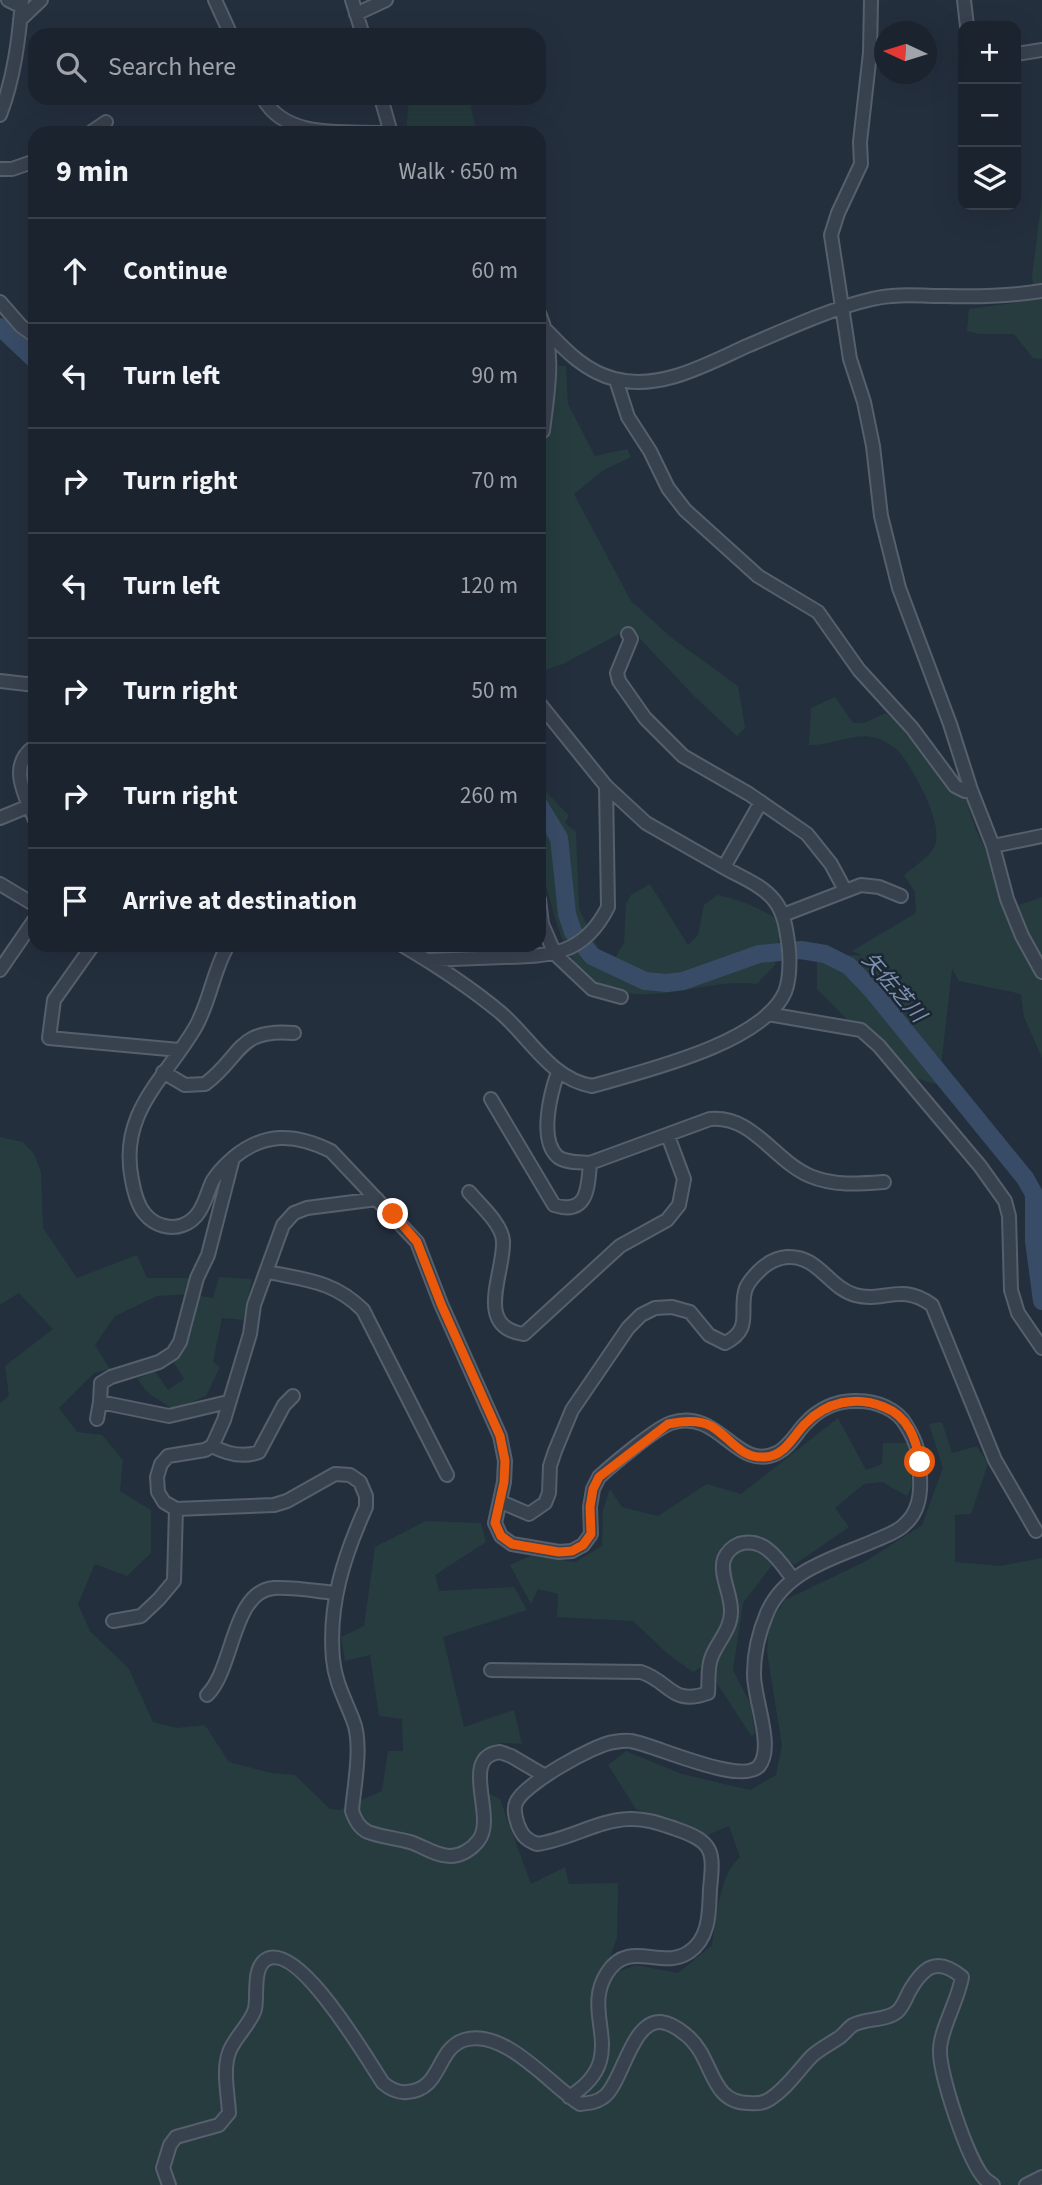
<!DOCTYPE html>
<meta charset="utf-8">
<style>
body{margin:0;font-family:"Source Sans 3","Noto Sans JP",sans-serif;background:#282f3a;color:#f1f3f6}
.controls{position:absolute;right:21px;top:21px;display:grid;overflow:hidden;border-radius:14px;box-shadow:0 7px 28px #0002}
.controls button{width:63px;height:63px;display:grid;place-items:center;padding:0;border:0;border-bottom:2px solid #39404a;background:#1b232e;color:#f1f3f6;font:35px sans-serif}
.compass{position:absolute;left:874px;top:21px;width:63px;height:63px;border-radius:50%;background:#1b232e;box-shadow:0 7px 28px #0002;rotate:274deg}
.stop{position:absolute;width:21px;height:21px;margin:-16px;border:5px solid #ea580c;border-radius:50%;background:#fff}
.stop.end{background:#ea580c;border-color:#fff;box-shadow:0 2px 7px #0008}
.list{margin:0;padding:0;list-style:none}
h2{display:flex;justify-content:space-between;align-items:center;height:91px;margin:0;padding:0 28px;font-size:30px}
h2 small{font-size:23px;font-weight:400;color:#a0a4aa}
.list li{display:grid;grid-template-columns:46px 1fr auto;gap:21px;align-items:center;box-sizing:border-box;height:105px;padding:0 28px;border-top:2px solid #39404a}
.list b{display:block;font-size:26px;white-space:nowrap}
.list em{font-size:23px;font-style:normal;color:#a0a4aa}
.icon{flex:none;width:38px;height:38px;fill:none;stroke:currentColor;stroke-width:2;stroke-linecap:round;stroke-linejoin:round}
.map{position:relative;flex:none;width:1042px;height:2185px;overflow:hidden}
.search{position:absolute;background:#1b232e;box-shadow:0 7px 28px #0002;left:28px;top:28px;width:518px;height:77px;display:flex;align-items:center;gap:18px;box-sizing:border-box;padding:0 24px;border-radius:21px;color:#a0a4aa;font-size:26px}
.panel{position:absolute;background:#1b232e;box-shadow:0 7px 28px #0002;left:28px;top:126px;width:518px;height:826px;border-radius:21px}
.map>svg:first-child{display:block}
.green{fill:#263c3f}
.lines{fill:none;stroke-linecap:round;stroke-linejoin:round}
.river{stroke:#394c67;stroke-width:18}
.minor-casing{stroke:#565f6c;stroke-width:16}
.minor{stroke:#38414e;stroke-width:12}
.route{stroke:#ea580c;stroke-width:9}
.labels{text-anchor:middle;stroke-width:5;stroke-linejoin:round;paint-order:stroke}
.water-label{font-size:21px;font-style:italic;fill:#7c92b1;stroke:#1d2633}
</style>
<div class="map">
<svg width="1042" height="2185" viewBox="0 0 1042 2185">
<rect width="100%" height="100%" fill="#242f3e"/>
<path class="green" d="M409,98H469L477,133H406Z
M1042,198V359L1033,358L1014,334H979L967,331L969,309L1035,300L1032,276Z
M558,366H566L568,404L595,456L627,449L631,457L602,471L574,494L631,601L672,638L738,686L745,728L737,736L694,696L630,628L563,664L539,672V424L553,406Z
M835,697L853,723H864L886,713L896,722L950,787L967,799C974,838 999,872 1019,905L1042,897V1058L1024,1017L1021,994L959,981L952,969L939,1085L901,1074L817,989V957L862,955L852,951L916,913L915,892L904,875C913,867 927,859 933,849C947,828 915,773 901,754C897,749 886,741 879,739C857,730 832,746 809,745L811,708Z
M539,784L569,816L565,823L576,832L579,909L600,952L615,958L624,943L626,904L631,895L650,884L688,945L698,935L704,905L717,895C742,900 760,908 781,922L775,965L757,984C716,979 677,997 635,994C579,990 562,947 550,900C546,885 540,869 539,853C538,830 539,807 539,784Z
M0,1137L23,1142L34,1154L41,1172L43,1228L77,1278L137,1255L147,1278H189L187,1294L157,1296L115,1316L95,1345L110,1369L94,1373L59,1408L77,1432L102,1435L123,1460L120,1491L151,1510V1553L127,1576L95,1564L78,1604L90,1631L129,1669L153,1722L177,1728L205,1725L229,1762L271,1773L295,1775L330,1809L339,1810L382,1791L388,1751H403L402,1719L379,1716L370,1655L345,1661L341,1637L364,1626L375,1547L426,1521L481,1523L486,1542L435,1575L439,1591L514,1587L527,1610L443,1637L464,1727L514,1710L522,1744L501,1743L482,1749L474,1764L478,1789L500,1799L531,1884L565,1867L569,1884L618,1883L617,1938L609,1960L619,1971L636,1965L678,1973L712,1945C716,1920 719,1874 740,1857L729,1826L708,1835L636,1809L608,1765L626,1751L682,1774L750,1790L776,1775L782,1746L767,1652L769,1623L785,1600L866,1561L922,1525L943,1468L929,1424L942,1422L952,1453L977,1446L988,1464L971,1514L955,1515V1562L1000,1566L1042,1558V2185H0V1403L9,1396L5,1366L53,1329L19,1293L0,1305Z
M219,1277L252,1279L243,1320L222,1318L213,1362L220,1367L206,1396L174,1410L148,1393L137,1379L155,1371L168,1390L184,1379L173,1361L182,1350L200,1296L213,1298Z
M838,1418L866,1470L882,1464L883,1443H908L912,1486L907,1496L882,1482L864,1484L835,1508L849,1527L794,1565L780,1555L743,1603L733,1670L750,1703L755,1733L752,1737L705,1665L693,1672L669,1655L633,1621L557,1617L558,1594L538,1589L531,1604L510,1565L530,1556L575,1562L602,1546L603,1510L610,1489L622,1507L658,1516L707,1484L741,1494Z"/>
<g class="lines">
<path class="river" d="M0,327L35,360
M539,805L559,838L567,914L573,932L592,956L645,981L667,983L683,981L759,954L801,950L825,954L849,966L871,989L1025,1178L1034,1194V1241L1042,1301"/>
<defs>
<path id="minor" d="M8,0L22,7
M215,0L231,35
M352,0L363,35
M871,0L870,53L860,142L861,164L838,213L831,235L850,359L864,402L873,446L881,516L899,588L950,724L971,790L993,846L1007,899L1022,936L1042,972
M964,0L967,26
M356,14L386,0
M20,20L41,0
M1016,54L1042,50
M263,98C286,140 345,131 386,133
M381,98L391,133
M0,115C14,78 19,39 22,0
M90,133L106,122
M0,169H12L35,161
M0,302L21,326L35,336
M539,313C556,352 548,390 543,431
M547,331C566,351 586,372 615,379C660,391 707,364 747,346C785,330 832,308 872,299C896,293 922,296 946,296C979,297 1010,296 1042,291
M616,380L628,417L650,451L668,488L685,510L758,576L818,612L859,670L912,728L955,786L965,791L971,790
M628,634L631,639L617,673L619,681L645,718L683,756L749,794L807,834L831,864L845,890
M0,681L35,685
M35,746C7,765 25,795 35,820
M0,818L29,806
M993,846L1042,836
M724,867L761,802
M0,884L35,905
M539,899L542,924L555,954L592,989L621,997
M783,915L861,885L879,887L901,896
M93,945L54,1000L49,1038L179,1050
M228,945C213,971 210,1002 195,1028C165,1079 118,1113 132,1180C134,1191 137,1205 145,1214C154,1225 170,1230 183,1225C202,1218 205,1198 212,1182C217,1173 225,1165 233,1158C264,1132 295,1133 331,1151L417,1242L441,1304L500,1436L505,1461L504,1482L495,1523L501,1536L512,1544L559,1552L572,1551L583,1545L591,1534L590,1507L593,1489L599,1477C612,1465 656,1428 671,1423C720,1407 736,1473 777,1453C789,1447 795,1435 804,1425C818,1409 837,1400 858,1401C876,1401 897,1409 906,1425C918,1444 920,1456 920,1478C921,1495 919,1512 905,1524C898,1532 885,1536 876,1540C836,1558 786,1569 767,1613C759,1632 754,1652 754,1673C753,1697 775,1747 759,1766C742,1786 655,1745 631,1741C626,1740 620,1741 614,1742C595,1744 522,1785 516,1803C513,1810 516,1818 518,1825C522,1835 526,1840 537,1844C568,1840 598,1820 629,1819C645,1818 661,1824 676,1829C714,1842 714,1851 710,1889C709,1912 710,1938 689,1952C662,1971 629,1938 607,1973C579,2016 633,2057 569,2097
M402,945C436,965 471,988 501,1013C531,1039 551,1079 592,1086C643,1071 762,1044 785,992C790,979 790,964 789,950C787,934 785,913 774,900C762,885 741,877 725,868C699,853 672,838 646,823L606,786L539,703
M428,960C453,959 478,958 504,957C551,956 584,955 608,907L606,786
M0,970L35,919
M768,1014L861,1030L879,1046L980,1166L1005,1201L1009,1216L1011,1290L1018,1313L1042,1348
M163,1072L185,1085L205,1084C242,1057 236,1028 294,1033
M558,1072C551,1092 538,1140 558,1157C566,1163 580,1162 590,1163L710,1119C753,1115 773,1160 810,1176C834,1186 858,1184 884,1182
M491,1099L554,1205C588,1216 588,1187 590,1163
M469,1192C480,1205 502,1224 503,1241C505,1272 473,1327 524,1334L620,1246L667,1220L679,1205L684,1179L668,1136
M377,1199L307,1208L294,1213L283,1225L254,1305L250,1334L224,1420L215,1440L212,1446L205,1450L168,1456L161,1464L157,1477L158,1492L164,1502L176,1509L274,1505L287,1501L335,1474L350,1475L360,1482L366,1496V1507C344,1556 328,1604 333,1659C335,1682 345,1699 353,1720C363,1744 354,1786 352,1811C355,1820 359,1828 368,1832C381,1837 396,1838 410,1842C423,1846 436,1856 450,1856C461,1856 472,1849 478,1841C498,1818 458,1757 500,1752L511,1756L545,1776
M268,1272C306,1280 334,1281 363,1310L447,1475
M228,1402L169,1416L100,1402L101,1383L111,1377L159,1362L173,1353L180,1342L197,1278L208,1255L233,1158
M97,1419L100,1402
M212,1446C227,1454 243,1458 259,1452L284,1405L293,1396
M501,1502L529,1514L545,1503L549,1493L550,1466L555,1451L572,1410L628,1328L641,1315L655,1308L672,1307L690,1312L709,1335L725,1343C754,1329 738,1310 746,1288C749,1281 754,1276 759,1271C767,1263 776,1258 787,1257C818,1255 828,1287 855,1295C885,1303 900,1282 932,1305L995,1460L1036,1531
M113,1621L141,1616L159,1599L174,1581L176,1509
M491,1670L641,1672C671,1682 671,1706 708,1693C709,1682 707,1666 712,1656C718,1641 731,1629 731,1612C732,1595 719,1575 724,1559C727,1552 732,1547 739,1544C765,1536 780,1562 793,1579
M207,1695C234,1669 232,1591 274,1588C294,1587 316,1591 335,1593
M169,2185L163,2168L170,2145L176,2137L219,2125L229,2113C228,2093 222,2068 230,2050C236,2036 251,2023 255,2009C258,1995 252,1967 267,1959C300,1943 367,2059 383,2083C390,2089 397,2093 407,2092C442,2090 436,2049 464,2040C504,2027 550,2085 580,2104C590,2103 598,2102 605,2096C623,2080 632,2020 661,2022C669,2023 679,2029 685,2034C715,2057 708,2103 749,2103C757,2104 764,2103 770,2099C787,2088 797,2072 811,2057C818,2050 828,2045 837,2039C843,2036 847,2029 853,2025C866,2018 887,2021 898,2011C903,2006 906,1998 909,1992C923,1967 937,1956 962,1977C958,2001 940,2030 940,2050C939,2073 968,2162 985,2179C987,2181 991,2183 993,2185
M1026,2185L1042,2177"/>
</defs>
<use href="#minor" class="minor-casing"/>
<use href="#minor" class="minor"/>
</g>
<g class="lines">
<path class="route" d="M393,1214L417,1242L441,1304L500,1436L505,1461L504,1482L495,1523L501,1536L512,1544L559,1552L572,1551L583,1545L591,1534L590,1507L593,1489L599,1477L668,1424C682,1421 698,1419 711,1426C730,1437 740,1459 765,1457C785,1456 793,1436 805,1424C826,1402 856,1395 884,1407C908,1416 916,1439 920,1462"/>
</g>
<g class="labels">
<g class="water-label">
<text transform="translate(894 987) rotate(49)" y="7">矢佐芝川</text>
</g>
</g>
</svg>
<div class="controls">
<button>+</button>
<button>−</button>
<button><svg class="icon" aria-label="layers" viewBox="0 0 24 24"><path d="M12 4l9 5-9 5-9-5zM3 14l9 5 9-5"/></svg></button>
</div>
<svg class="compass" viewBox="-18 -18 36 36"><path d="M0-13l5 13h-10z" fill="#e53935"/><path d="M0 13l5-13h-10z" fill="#a0a4aa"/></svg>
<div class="stop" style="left:920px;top:1462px"></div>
<div class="stop end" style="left:393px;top:1214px"></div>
<div class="search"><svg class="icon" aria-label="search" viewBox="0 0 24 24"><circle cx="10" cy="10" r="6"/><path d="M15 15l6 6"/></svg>Search here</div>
<section class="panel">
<h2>9 min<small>Walk · 650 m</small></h2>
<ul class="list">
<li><svg class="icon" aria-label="ahead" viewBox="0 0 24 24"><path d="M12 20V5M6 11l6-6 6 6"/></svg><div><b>Continue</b></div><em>60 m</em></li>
<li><svg class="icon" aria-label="left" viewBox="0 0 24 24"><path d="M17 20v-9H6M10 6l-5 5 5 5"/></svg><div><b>Turn left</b></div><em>90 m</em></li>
<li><svg class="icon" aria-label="right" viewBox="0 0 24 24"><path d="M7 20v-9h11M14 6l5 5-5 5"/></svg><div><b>Turn right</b></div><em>70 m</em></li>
<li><svg class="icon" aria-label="left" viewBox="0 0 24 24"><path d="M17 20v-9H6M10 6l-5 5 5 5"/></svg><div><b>Turn left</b></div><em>120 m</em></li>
<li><svg class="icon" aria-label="right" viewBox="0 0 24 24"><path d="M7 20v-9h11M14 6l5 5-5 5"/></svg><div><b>Turn right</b></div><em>50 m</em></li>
<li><svg class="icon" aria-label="right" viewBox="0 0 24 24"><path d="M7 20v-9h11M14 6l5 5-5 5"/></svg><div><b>Turn right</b></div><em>260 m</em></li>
<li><svg class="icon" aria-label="arrive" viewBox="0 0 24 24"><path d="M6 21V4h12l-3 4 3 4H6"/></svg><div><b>Arrive at destination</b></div></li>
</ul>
</section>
</div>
